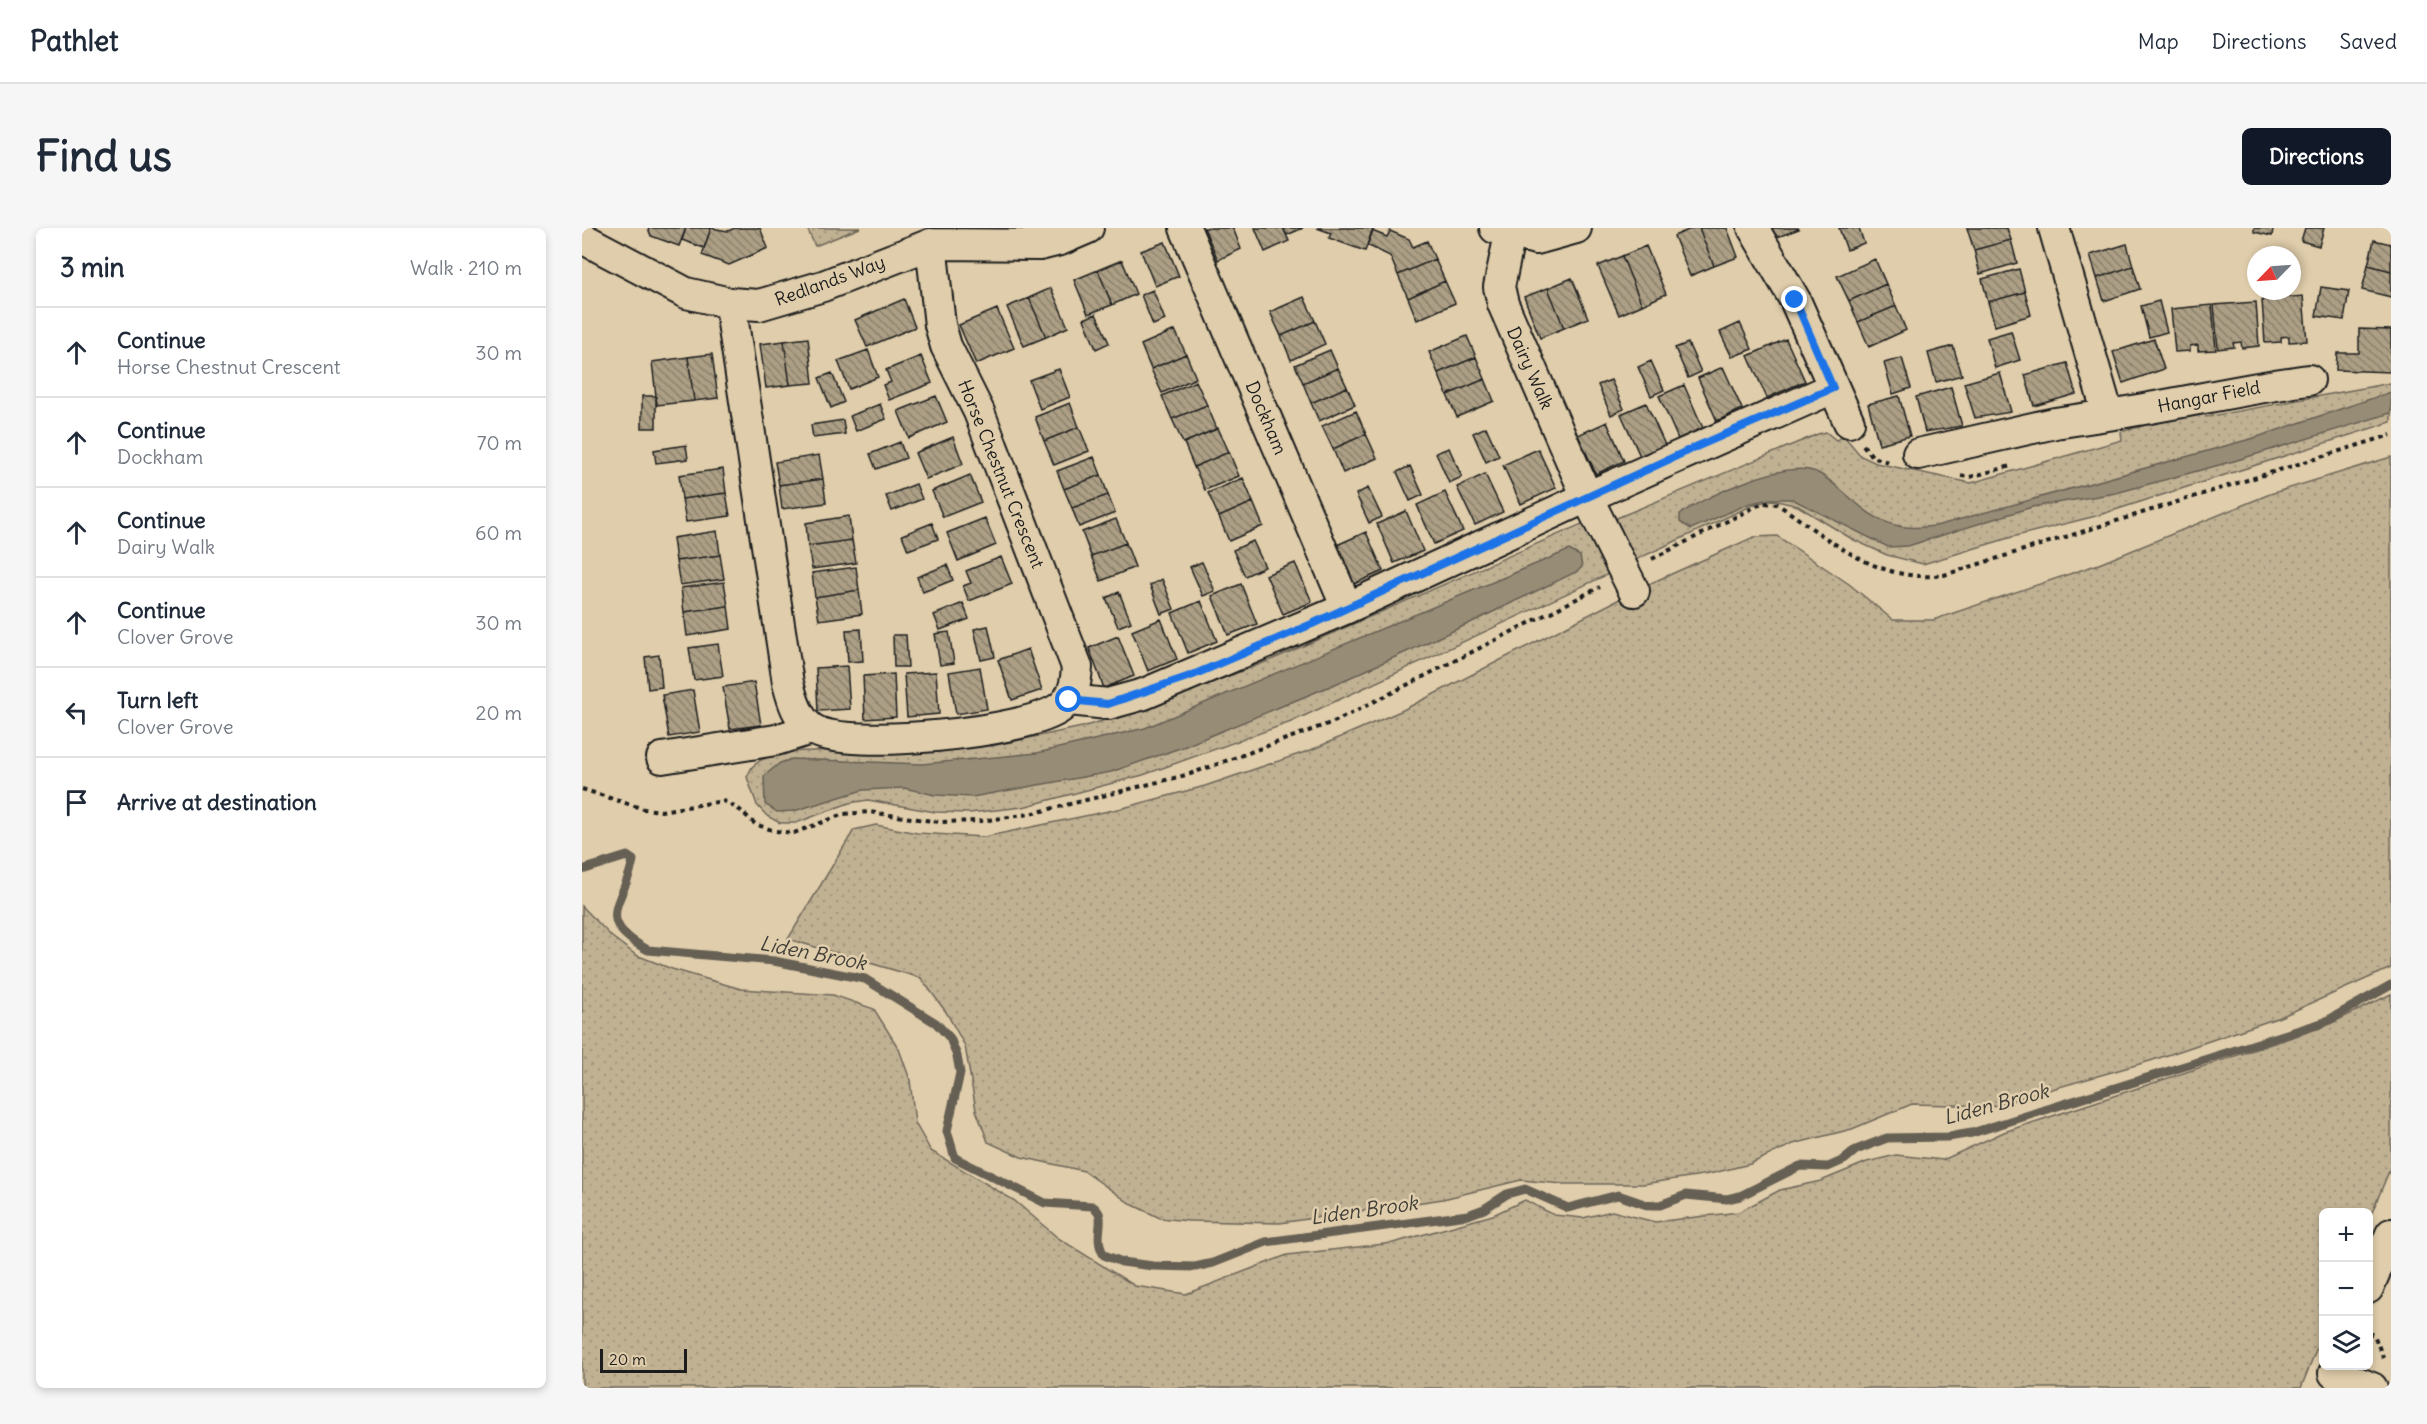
<!DOCTYPE html>
<meta charset="utf-8">
<style>
body{margin:0;font-family:Delius,sans-serif;background:#f6f6f7;color:#1f2937}
.controls{position:absolute;right:18px;bottom:18px;display:grid;overflow:hidden;border-radius:9px;box-shadow:0 3px 9px #0003}
.controls button{width:54px;height:54px;display:grid;place-items:center;padding:0;border:0;border-bottom:2px solid #e0e1e3;background:#fff;color:#1f2937;font:30px sans-serif}
.compass{position:absolute;left:1665px;top:18px;width:54px;height:54px;border-radius:50%;background:#fff;box-shadow:0 3px 9px #0003;rotate:245deg}
.scale{position:absolute;left:18px;bottom:15px;width:87px;box-sizing:border-box;padding-left:6px;border:3px solid #1c1c1c;border-top:0;font-size:16px;line-height:21px;white-space:nowrap;color:#1c1c1c;-webkit-text-stroke:4px #dfcdab;paint-order:stroke}
.stop{position:absolute;width:18px;height:18px;margin:-14px;border:4px solid #1a73e8;border-radius:50%;background:#fff}
.stop.end{background:#1a73e8;border-color:#fff;box-shadow:0 2px 6px #0008}
.list{margin:0;padding:0;list-style:none}
h2{display:flex;justify-content:space-between;align-items:center;height:78px;margin:0;padding:0 24px;font-size:26px}
h2 small{font-size:20px;font-weight:400;color:#747a83}
.list li{display:grid;grid-template-columns:39px 1fr auto;gap:18px;align-items:center;box-sizing:border-box;height:90px;padding:0 24px;border-top:2px solid #e0e1e3}
.list b{display:block;font-size:22px;white-space:nowrap}
.list p{margin:0;font-size:20px;white-space:nowrap;color:#747a83}
.list em{font-size:20px;font-style:normal;color:#747a83}
.icon{flex:none;width:33px;height:33px;fill:none;stroke:currentColor;stroke-width:2;stroke-linecap:round;stroke-linejoin:round}
.map{position:relative;flex:none;width:1809px;height:1160px;overflow:hidden;border-radius:9px}
header{display:flex;align-items:center;gap:36px;box-sizing:border-box;height:84px;padding:0 30px;background:#fff;border-bottom:2px solid #e0e1e3}
header strong{font-size:28px}
nav{display:flex;gap:33px;margin-inline-start:auto;font-size:21px}
.intro{display:flex;align-items:center;justify-content:space-between;box-sizing:border-box;height:144px;padding:0 36px}
h1{margin:0;font-size:42px}
.button{padding:15px 27px;border-radius:9px;background:#111827;color:#fff;font-size:21px;font-weight:700}
main{display:flex;gap:36px;padding:0 36px}
aside{flex:1;background:#fff;border-radius:9px;box-shadow:0 3px 9px #0003}
.map>svg:first-child{display:block}
.grass{fill:url(#grass-dots);stroke:#6e6658;stroke-width:1.5}
.water{fill:#978c76;stroke:#665f52;stroke-width:1.5}
.lines{fill:none;stroke-linecap:round;stroke-linejoin:round}
.stream{stroke:#665f52;stroke-width:9}
.building{fill:url(#building-back-hatch);stroke:#1c1c1c;stroke-width:1.5}
.minor-casing{stroke:#1c1c1c;stroke-width:34}
.path{stroke:#1c1c1c;stroke-width:4;stroke-dasharray:4.5 4.5;stroke-linecap:butt}
.minor{stroke:#dfcdab;stroke-width:30}
.route{stroke:#1a73e8;stroke-width:8}
.labels{text-anchor:middle;stroke-width:5;stroke-linejoin:round;paint-order:stroke}
.street-label{font-size:18px;fill:#1c1c1c;stroke:#dfcdab}
.water-label{font-size:20px;font-style:italic;fill:#413e37;stroke:#dfcdab}
</style>
<header>
<strong>Pathlet</strong>
<nav><a>Map</a><a>Directions</a><a>Saved</a></nav>
</header>
<div class="intro"><h1>Find us</h1><a class="button">Directions</a></div>
<main>
<aside>
<h2>3 min<small>Walk · 210 m</small></h2>
<ul class="list">
<li><svg class="icon" aria-label="ahead" viewBox="0 0 24 24"><path d="M12 20V5M6 11l6-6 6 6"/></svg><div><b>Continue</b><p>Horse Chestnut Crescent</p></div><em>30 m</em></li>
<li><svg class="icon" aria-label="ahead" viewBox="0 0 24 24"><path d="M12 20V5M6 11l6-6 6 6"/></svg><div><b>Continue</b><p>Dockham</p></div><em>70 m</em></li>
<li><svg class="icon" aria-label="ahead" viewBox="0 0 24 24"><path d="M12 20V5M6 11l6-6 6 6"/></svg><div><b>Continue</b><p>Dairy Walk</p></div><em>60 m</em></li>
<li><svg class="icon" aria-label="ahead" viewBox="0 0 24 24"><path d="M12 20V5M6 11l6-6 6 6"/></svg><div><b>Continue</b><p>Clover Grove</p></div><em>30 m</em></li>
<li><svg class="icon" aria-label="left" viewBox="0 0 24 24"><path d="M17 20v-9H6M10 6l-5 5 5 5"/></svg><div><b>Turn left</b><p>Clover Grove</p></div><em>20 m</em></li>
<li><svg class="icon" aria-label="arrive" viewBox="0 0 24 24"><path d="M6 21V4h12l-3 4 3 4H6"/></svg><div><b>Arrive at destination</b></div></li>
</ul>
</aside>
<div class="map">
<svg width="1809" height="1160" viewBox="0 0 1809 1160">
<defs>
<pattern id="grass-dots" width="8" height="8" patternUnits="userSpaceOnUse" patternTransform="scale(1.5)"><rect width="8" height="8" fill="#c0b193"/><path d="M2 2h.1M6 6h.1" fill="none" stroke="#a4987e" stroke-width="1.8" stroke-linecap="round"/></pattern>
<pattern id="building-back-hatch" width="6" height="6" patternUnits="userSpaceOnUse" patternTransform="scale(1.5)"><rect width="6" height="6" fill="#ac9f85"/><path d="M-1 5l2 2M0 0l6 6M5-1l2 2" fill="none" stroke="#8b816c"/></pattern>
</defs>
<rect width="100%" height="100%" fill="#dfcdab"/>
<filter id="ink" filterUnits="userSpaceOnUse"><feTurbulence type="fractalNoise" baseFrequency=".0167" numOctaves="2"/><feDisplacementMap in="SourceGraphic" scale="12" xChannelSelector="R" yChannelSelector="G"/><feConvolveMatrix kernelMatrix="1 2 1 2 8 2 1 2 1" color-interpolation-filters="sRGB"/></filter>
<g filter="url(#ink)">
<path class="grass" d="M225,0H278L233,18Z
M1809,155V194L1514,288L1430,309L1341,336L1305,327L1270,311L1216,278L1191,272L1173,276L1049,334L1030,292L1236,206L1244,204L1254,212L1262,208L1279,228L1294,235L1389,255L1540,212L1539,204L1622,180L1624,189Z
M1809,229V740L1698,789L1568,833L1411,878L1330,876L1270,901L1211,916L1168,936L1127,946L1061,956H981L939,952L861,971L698,995L607,993L578,990L549,976L502,943L439,929L406,914L394,882L383,818L364,784L339,750L206,711L272,602L294,597L335,605L402,609L541,580L623,558L729,522L821,482L1067,356L1172,309L1195,308L1267,356L1311,392H1351L1517,336L1688,266Z
M1007,293L1031,344L709,494L561,547L441,579L387,585L353,584L286,572L267,575L214,595H198L185,588L175,577L165,549L170,539L179,532L195,524L409,518L500,499L560,481L689,432Z
M0,678L30,709L54,727L90,741L159,761L251,767L292,781L317,821L328,852L333,895L349,923L433,973L476,1010L553,1058L604,1066L705,1027L811,1015L911,987L943,972L972,987L1001,990L1030,983L1073,994L1157,984L1198,962L1239,953L1285,934L1314,927L1361,932L1422,904L1744,798L1809,766V938L1787,992L1786,984H1742L1741,1104L1719,1160H0Z"/>
<path class="water" d="M1809,164V185L1652,233L1534,265L1450,279L1326,318L1306,319L1210,271H1187L1166,276L1109,301L1098,294V286C1124,268 1209,228 1238,246C1266,263 1284,292 1317,298C1329,301 1342,299 1354,298L1672,210Z
M987,322L998,328L1000,339L996,343L886,396L758,454L601,519L529,544L390,569L353,567L322,560L281,562L212,583L195,584L183,576L182,548L198,535L210,531L340,536L455,525L563,500Z"/>
<g class="lines">
<path class="stream" d="M0,642L45,628L51,632C44,674 8,691 66,722L192,733L283,751L354,795L368,810L375,828L378,845L365,903L373,930L463,975L510,978C528,988 509,1007 522,1027L540,1034L571,1038L613,1039L631,1035L684,1014L886,987L902,981L925,966L943,961L986,980L1036,967L1065,977H1078L1104,967L1145,971L1158,968L1218,938L1246,939L1262,932L1274,922L1305,910L1366,909L1390,905L1743,794L1809,757"/>
</g>
<path class="building" d="M66,0H104L97,18L69,8Z
M104,0H129L122,20L100,12Z
M129,0L146,3L153,0H178L186,20L147,37L120,27Z
M622,0H651L659,21L636,32Z
M673,0H701L707,13L683,24Z
M701,0H721L705,7Z
M735,0H792L783,23L747,10L749,5Z
M1111,0H1117L1132,38L1108,48L1092,8Z
M1117,0H1145L1156,29L1132,38Z
M1189,0H1216L1217,1L1193,10Z
M1257,0H1277L1282,15L1265,22Z
M1385,0H1425L1429,12L1392,22Z
M1672,0H1691L1690,8L1672,4Z
M1723,0H1742L1737,18L1719,13Z
M790,3L805,9L808,3L827,11L831,19L845,13L853,31L816,47L808,28L785,17Z
M1429,12L1435,35L1398,46L1392,22Z
M1792,12L1809,16V43L1786,37Z
M583,14L597,48L573,58L559,23Z
M1545,16L1551,38L1515,50L1508,27Z
M1064,18L1084,66L1060,77L1040,28Z
M1040,28L1060,77L1037,87L1016,38Z
M853,31L863,53L826,70L816,47Z
M1293,31L1304,56L1267,73L1255,48Z
M540,32L554,66L530,77L516,42Z
M1786,37L1809,43V69L1780,62Z
M1551,38L1558,61L1522,73L1515,50Z
M1437,41L1443,64L1406,74L1400,51Z
M516,42L530,77L506,86L492,52Z
M990,50L1006,90L982,100L966,60Z
M863,53L873,75L835,92L826,70Z
M1304,56L1314,78L1276,94L1267,73Z
M1739,59L1767,63L1762,92L1734,88Z
M469,60L486,99L464,109L447,70Z
M966,60L982,100L958,110L942,69Z
M571,62L583,92L571,97L559,67Z
M1443,64L1449,87L1413,98L1406,74Z
M1721,68L1725,113L1707,114V108L1699,109V114L1683,115L1680,72Z
M722,69L733,93L699,108L688,84Z
M447,70L464,109L442,118L425,79Z
M322,71L333,99L285,119L273,92Z
M1577,73L1585,104L1567,109L1559,78Z
M1674,74L1677,118L1660,120L1659,114L1651,115L1652,119L1636,121L1632,77Z
M1630,77L1634,122L1616,123V117L1608,118V123L1593,124L1589,81Z
M1314,78L1324,102L1287,119L1276,94Z
M415,81L432,120L394,136L377,97Z
M514,86L527,115L514,121L502,91Z
M733,93L743,116L709,132L699,108Z
M1158,95L1170,121L1150,129L1138,104Z
M1777,101L1809,102V144L1754,142L1755,125H1777Z
M593,102L604,126L569,141L559,117Z
M1429,103L1438,132L1413,140L1405,110Z
M885,108L894,129L856,145L847,124Z
M226,110L231,155L208,157L202,113Z
M1204,111L1223,153L1185,170L1166,128Z
M1572,111L1582,141L1541,155L1531,124Z
M202,113L208,157L184,160L178,116Z
M1106,115L1119,144L1106,150L1093,120Z
M1371,118L1380,147L1354,154L1346,125Z
M286,122L296,149L267,161L256,133Z
M748,122L756,140L721,155L713,137Z
M130,126L136,170L112,173L106,129Z
M604,126L614,150L580,165L569,141Z
M339,128L350,155L307,172L301,157L309,154L304,142Z
M106,129L112,173L75,177L70,134Z
M894,129L903,151L865,167L856,145Z
M1320,130L1329,160L1311,166L1302,135Z
M1069,133L1082,162L1069,168L1056,139Z
M1485,135L1494,166L1452,178L1443,147Z
M1141,139L1160,181L1135,193L1116,150Z
M756,140L765,159L729,175L721,155Z
M477,141L488,169L458,181L447,152Z
M250,145L262,174L249,180L237,150Z
M1418,145L1429,184L1393,190L1382,155Z
M903,151L912,173L875,189L865,167Z
M1029,152L1042,181L1029,187L1016,157Z
M614,153L625,177L590,191L580,168Z
M1102,157L1121,200L1096,211L1077,168Z
M765,159L773,177L737,193L729,175Z
M1369,159L1380,198L1343,204L1334,169Z
M60,168H74V200H60Z
M354,168L365,194L327,210L316,183Z
M1317,168L1328,208L1297,216L1286,176Z
M488,175L497,199L462,213L453,189Z
M1064,175L1083,217L1058,228L1039,186Z
M298,176L304,191L274,203L268,188Z
M625,177L635,201L601,215L590,191Z
M774,183L784,206L751,221L740,198Z
M261,192L263,206L231,210L229,197Z
M1025,194L1042,233L1014,246L996,207Z
M497,199L507,223L472,237L462,213Z
M904,199L917,228L904,234L891,205Z
M636,200L647,224L612,239L602,215Z
M784,206L795,230L761,245L751,221Z
M371,209L381,236L344,251L333,225Z
M318,214L324,230L294,241L288,226Z
M104,217L106,231L74,235L72,222Z
M867,220L880,249L867,255L854,225Z
M956,221L974,260L939,276L921,237Z
M647,224L657,248L623,262L612,239Z
M237,227L241,251L197,257L193,234Z
M512,229L519,247L482,261L475,243Z
M828,238L841,267L828,273L815,244Z
M141,241L144,265L100,271L97,247Z
M903,246L921,284L893,297L875,259Z
M388,247L399,274L361,289L350,263Z
M519,247L526,267L490,280L482,261Z
M661,250L671,274L637,289L626,265Z
M241,251L244,275L200,281L197,257Z
M334,256L340,271L310,283L304,268Z
M786,260L800,289L787,295L774,266Z
M863,264L881,303L852,316L835,277Z
M144,265L148,288L104,294L100,271Z
M526,267L533,285L497,299L490,280Z
M671,274L681,298L647,313L637,289Z
M824,283L841,323L812,335L795,296Z
M267,288L270,312L226,318L224,295Z
M403,290L414,317L376,333L365,305Z
M534,291L544,315L509,328L500,304Z
M350,295L356,311L326,322L320,307Z
M135,303L138,327L94,333L91,310Z
M784,304L801,343L772,356L755,317Z
M270,312L274,335L230,341L226,318Z
M671,313L683,339L663,348L651,322Z
M544,315L553,339L519,353L509,328Z
M138,327L142,351L98,357L94,333Z
M419,329L430,356L387,373L381,358L389,355L384,343Z
M620,334L633,363L621,368L608,339Z
M713,335L730,374L701,386L684,347Z
M365,337L371,352L341,364L335,349Z
M274,339L277,362L233,369L230,345Z
M580,351L592,381L579,386L568,357Z
M142,354L146,378L102,384L99,360Z
M659,356L675,396L646,407L630,368Z
M277,362L280,386L237,392L233,369Z
M537,364L549,394L536,399L524,370Z
M619,373L635,413L606,425L590,385Z
M381,375L387,391L358,402L352,387Z
M146,378L149,401L105,408L102,384Z
M579,391L595,431L566,443L550,403Z
M406,398L413,429L399,432L392,401Z
M279,401L281,433L266,434L264,402Z
M367,404L372,435L358,437L353,406Z
M311,407H324L326,439H312Z
M536,408L552,448L522,460L507,420Z
M136,416L141,448L112,452L107,420Z
M446,421L460,462L430,472L416,432Z
M77,427L80,459L66,461L63,429Z
M265,438L268,481L236,483L234,440Z
M398,439L405,481L374,486L367,444Z
M354,444L357,486L325,489L322,446Z
M312,446L314,489L283,491L281,448Z
M172,454L179,497L148,501L141,459Z
M111,462L118,504L87,509L80,467Z"/>
<g class="lines">
<defs>
<path id="minor" d="M913,0L954,11L994,0
M1171,0L1213,72L1267,194
M0,10L104,65L148,75L177,77L241,58L349,16L458,17L478,12L506,0
M148,75L206,455C210,471 216,493 232,502C266,522 447,505 479,479C492,468 494,455 495,439L397,184L364,118L358,97L349,16
M1526,187C1593,177 1659,161 1727,152
M1336,226L1473,195L1526,187L1472,0
M1052,363L1005,269L1251,160
M765,380L1005,269L921,76L917,59L928,6
M487,472L526,476L562,466L765,380L603,0
M80,530L194,512L229,501
M1786,1060L1809,1006
M1752,1145L1790,1160"/>
</defs>
<use href="#minor" class="minor-casing"/>
<path class="path" d="M1281,217L1291,229L1309,235
M1379,248L1388,249L1429,238
M1070,331L1181,275L1195,276C1248,311 1294,356 1362,347L1809,207
M0,561L62,581L79,583L141,573L158,582L173,596L193,603L212,605L262,586L287,584L357,594L399,593L448,586L608,546L754,493L1018,359
M1786,1105L1792,1107L1803,1134"/>
<use href="#minor" class="minor"/>
</g>
</g>
<g class="lines" filter="url(#ink)">
<path class="route" d="M487,472L526,476L611,447L730,396L1116,218L1251,160L1213,72"/>
</g>
<g class="labels">
<g class="street-label">
<text transform="translate(248 53) rotate(-20)" y="6">Redlands Way</text>
<text transform="translate(948 140) rotate(66)" y="6">Dairy Walk</text>
<text transform="translate(1627 169) rotate(-11)" y="6">Hangar Field</text>
<text transform="translate(684 190) rotate(67)" y="6">Dockham</text>
<text transform="translate(419 246) rotate(68)" y="6">Horse Chestnut Crescent</text>
</g>
<g class="water-label">
<text transform="translate(231 725) rotate(11)" y="7">Liden Brook</text>
<text transform="translate(1414 876) rotate(-15)" y="7">Liden Brook</text>
<text transform="translate(782 982) rotate(-8)" y="7">Liden Brook</text>
</g>
</g>
</svg>
<div class="controls">
<button>+</button>
<button>−</button>
<button><svg class="icon" aria-label="layers" viewBox="0 0 24 24"><path d="M12 4l9 5-9 5-9-5zM3 14l9 5 9-5"/></svg></button>
</div>
<svg class="compass" viewBox="-18 -18 36 36"><path d="M0-13l5 13h-10z" fill="#e53935"/><path d="M0 13l5-13h-10z" fill="#747a83"/></svg>
<div class="scale">20 m</div>
<div class="stop" style="left:487px;top:472px"></div>
<div class="stop end" style="left:1213px;top:72px"></div>
</div>
</main>
